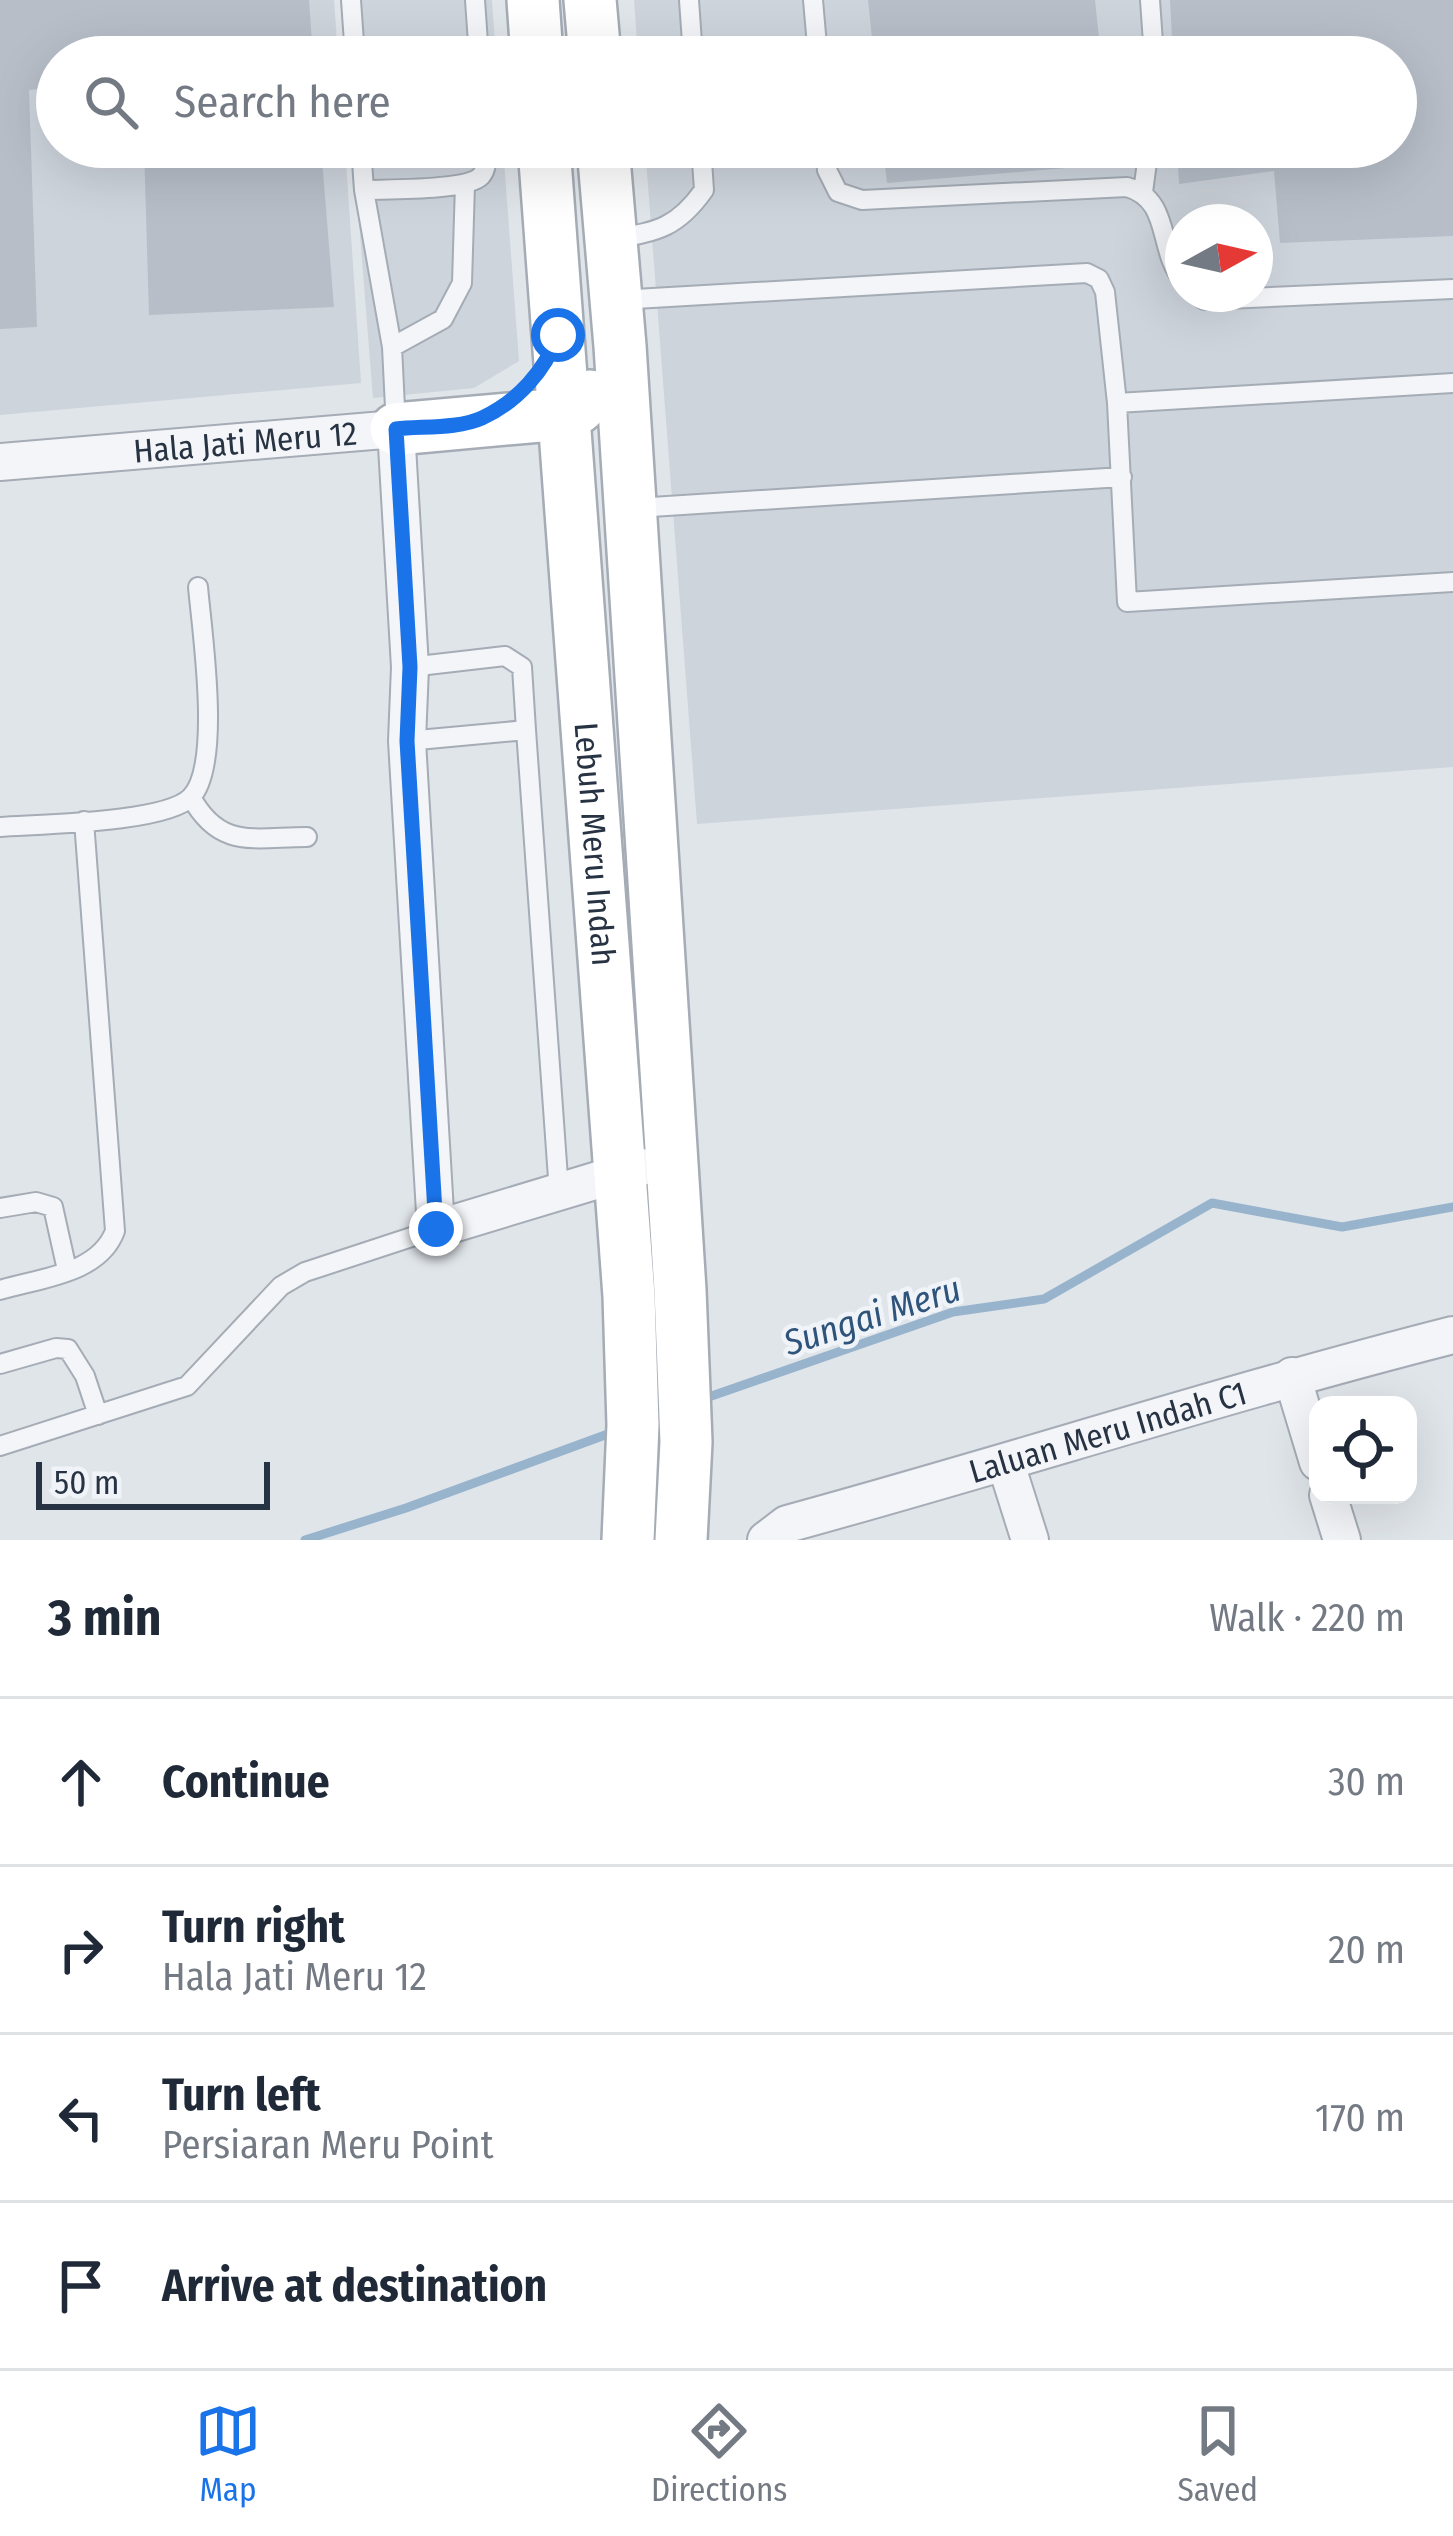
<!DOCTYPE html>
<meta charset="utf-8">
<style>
body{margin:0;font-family:"Fira Sans Condensed",sans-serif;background:#f2f2f3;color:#1f2937}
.controls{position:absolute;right:36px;bottom:36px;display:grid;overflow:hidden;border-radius:24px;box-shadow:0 12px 48px #0002}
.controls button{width:108px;height:108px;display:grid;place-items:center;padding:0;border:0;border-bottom:3px solid #e0e1e3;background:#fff;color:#1f2937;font:60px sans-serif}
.compass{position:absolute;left:1165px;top:204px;width:108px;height:108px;border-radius:50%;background:#fff;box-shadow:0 12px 48px #0002;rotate:82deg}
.scale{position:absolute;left:36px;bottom:30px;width:234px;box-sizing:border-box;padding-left:12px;border:6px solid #273343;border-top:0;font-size:33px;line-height:42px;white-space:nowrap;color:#273343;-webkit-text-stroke:9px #f0f3f7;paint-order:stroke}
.stop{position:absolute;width:36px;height:36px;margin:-27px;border:9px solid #1a73e8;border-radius:50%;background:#fff}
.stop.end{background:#1a73e8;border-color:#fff;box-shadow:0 3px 12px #0008}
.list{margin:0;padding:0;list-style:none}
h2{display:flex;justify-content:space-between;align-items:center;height:156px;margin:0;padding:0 48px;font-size:51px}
h2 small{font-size:39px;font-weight:400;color:#747a83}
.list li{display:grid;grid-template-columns:78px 1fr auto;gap:36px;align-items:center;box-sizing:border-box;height:168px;padding:0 48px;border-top:3px solid #e0e1e3}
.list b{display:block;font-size:45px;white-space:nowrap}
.list p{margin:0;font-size:39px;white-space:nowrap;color:#747a83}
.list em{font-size:39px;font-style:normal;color:#747a83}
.icon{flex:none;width:66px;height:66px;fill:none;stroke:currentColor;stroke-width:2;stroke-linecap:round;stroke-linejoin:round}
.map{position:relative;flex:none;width:1453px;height:1540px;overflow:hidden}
.search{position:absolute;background:#fff;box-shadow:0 12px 48px #0002;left:36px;right:36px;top:36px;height:132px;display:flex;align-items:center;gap:30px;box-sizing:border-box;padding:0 42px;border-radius:66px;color:#747a83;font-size:45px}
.sheet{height:828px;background:#fff}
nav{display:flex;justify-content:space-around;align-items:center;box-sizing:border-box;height:168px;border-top:3px solid #e0e1e3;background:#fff;font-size:33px;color:#747a83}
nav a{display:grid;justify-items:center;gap:6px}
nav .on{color:#1a73e8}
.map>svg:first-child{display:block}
.built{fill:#ced4dc;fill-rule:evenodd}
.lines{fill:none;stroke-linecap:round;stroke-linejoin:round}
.stream{stroke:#98b4cd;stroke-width:9}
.building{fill:#b7bec8}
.lane-casing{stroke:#a5acb5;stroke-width:22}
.street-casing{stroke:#a5acb5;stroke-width:40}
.secondary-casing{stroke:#a5acb5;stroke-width:56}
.lane{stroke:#f3f5f8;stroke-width:18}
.street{stroke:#f3f5f8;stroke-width:36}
.secondary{stroke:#fff;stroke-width:51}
.route{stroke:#1a73e8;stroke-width:15}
.labels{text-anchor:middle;stroke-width:9;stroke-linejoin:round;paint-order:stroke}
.street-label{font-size:33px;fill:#273343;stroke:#f0f3f7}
.water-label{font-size:36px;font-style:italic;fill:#2e547b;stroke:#f0f3f7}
</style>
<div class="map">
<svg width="1453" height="1540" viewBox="0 0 1453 1540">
<rect width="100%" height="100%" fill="#e0e5ea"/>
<path class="built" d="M0,0H334L338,57H57V147H345L361,383L0,415Z
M342,0H492L496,57H347Z
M634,0H1453V767L697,824L645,147H1396V57H638ZM1183,222H1255V294H1183Z
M353,147H503L519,361L474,388L373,398Z"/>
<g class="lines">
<path class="stream" d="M700,1400L953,1312L1044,1299L1212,1203L1342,1227L1453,1207
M305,1540L406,1508L616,1431"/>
</g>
<path class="building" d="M0,0H309L313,57H57V87L29,90L37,327L0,329Z
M868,0H1095L1101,57H874Z
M1170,0H1453V236L1280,243L1274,171L1179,184L1177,147H1396V57H1173Z
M144,147H321L334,307L149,315Z
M883,147H1111L1113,164L887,183Z"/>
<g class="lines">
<defs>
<path id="lane" d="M351,0L355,57
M475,0L479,57
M689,0L693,57
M813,0L818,57
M1150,0L1154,57
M361,147L364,190L392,347L396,428
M825,147L827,170L838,192L862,200L1127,187C1172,200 1157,250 1183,280
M364,190C387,189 467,191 481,176C488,168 486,156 486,147
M1143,192L1149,147
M614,239C658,231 677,228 704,190L701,147
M1197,294L1204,300L1453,289
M618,300L1087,273L1099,279L1105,292L1117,403L1127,602L1453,582
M392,347L443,319L462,283L465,184
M1117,403L1453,383
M636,508L1122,477
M526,730L559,1192
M407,741L526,730L522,667L505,656L410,667
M191,797C220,850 254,837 307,837
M0,827C40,824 166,823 191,797C222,765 202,632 198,587
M0,1208L36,1202L53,1207L67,1270
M0,1290C40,1278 99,1274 115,1231L84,821
M0,1364L56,1348L68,1349L85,1376L98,1415
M0,1446L187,1386L281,1286L305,1272L436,1229"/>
<g id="street">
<path id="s1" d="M0,462L396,429L410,667L407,741L436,1229L641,1167"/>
<path d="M1292,1376L1318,1462"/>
<path d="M1006,1464L1030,1540"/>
<path d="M1328,1495L1342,1540"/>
<path id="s2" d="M766,1540L787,1524C1010,1463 1229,1392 1453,1335"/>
</g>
<g id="secondary">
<path d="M533,0L537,57"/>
<path d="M590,0L595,57"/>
<path id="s3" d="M544,147L629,1296L633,1425L628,1540"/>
<path d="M603,147L620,346L680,1290L686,1442L681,1540"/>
<path d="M396,429L563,414L578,408L590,396"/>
</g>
</defs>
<use href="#lane" class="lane-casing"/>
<use href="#street" class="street-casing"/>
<use href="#secondary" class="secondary-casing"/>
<use href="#lane" class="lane"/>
<use href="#street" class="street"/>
<use href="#secondary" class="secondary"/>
</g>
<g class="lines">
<path class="route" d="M436,1229L407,741L410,667L396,429C421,426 458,429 482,418C517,402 545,371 558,335"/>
</g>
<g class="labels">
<g class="street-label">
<text dy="12" stroke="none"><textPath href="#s1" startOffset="246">Hala Jati Meru 12</textPath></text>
<text dy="12" stroke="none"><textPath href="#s3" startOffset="699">Lebuh Meru Indah</textPath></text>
<text dy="12" stroke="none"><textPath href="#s2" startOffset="360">Laluan Meru Indah C1</textPath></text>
</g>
<g class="water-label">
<text transform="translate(872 1315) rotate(-18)" y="13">Sungai Meru</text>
</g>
</g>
</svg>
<div class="controls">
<button><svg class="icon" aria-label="locate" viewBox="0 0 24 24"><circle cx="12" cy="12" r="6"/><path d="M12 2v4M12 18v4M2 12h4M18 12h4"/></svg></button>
</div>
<svg class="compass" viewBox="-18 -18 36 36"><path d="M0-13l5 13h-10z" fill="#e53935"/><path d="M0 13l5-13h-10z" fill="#747a83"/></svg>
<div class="scale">50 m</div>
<div class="stop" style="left:558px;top:335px"></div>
<div class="stop end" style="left:436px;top:1229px"></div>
<div class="search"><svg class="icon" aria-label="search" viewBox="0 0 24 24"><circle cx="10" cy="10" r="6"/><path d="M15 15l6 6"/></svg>Search here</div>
</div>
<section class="sheet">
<h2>3 min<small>Walk · 220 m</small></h2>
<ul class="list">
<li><svg class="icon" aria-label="ahead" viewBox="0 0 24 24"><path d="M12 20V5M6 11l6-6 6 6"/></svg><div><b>Continue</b></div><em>30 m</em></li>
<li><svg class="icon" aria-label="right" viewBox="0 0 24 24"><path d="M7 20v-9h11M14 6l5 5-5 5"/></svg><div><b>Turn right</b><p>Hala Jati Meru 12</p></div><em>20 m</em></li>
<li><svg class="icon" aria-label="left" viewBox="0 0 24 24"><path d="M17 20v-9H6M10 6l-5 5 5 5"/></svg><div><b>Turn left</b><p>Persiaran Meru Point</p></div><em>170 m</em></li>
<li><svg class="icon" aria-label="arrive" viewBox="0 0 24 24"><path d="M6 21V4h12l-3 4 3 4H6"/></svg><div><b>Arrive at destination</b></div></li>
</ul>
</section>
<nav>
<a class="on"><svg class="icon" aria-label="map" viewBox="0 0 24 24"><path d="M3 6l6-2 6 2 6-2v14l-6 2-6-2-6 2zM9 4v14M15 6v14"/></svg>Map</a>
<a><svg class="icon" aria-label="directions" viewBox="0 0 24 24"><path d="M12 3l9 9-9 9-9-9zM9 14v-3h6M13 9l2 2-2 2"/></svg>Directions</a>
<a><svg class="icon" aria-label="saved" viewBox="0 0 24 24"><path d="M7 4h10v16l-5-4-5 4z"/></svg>Saved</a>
</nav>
